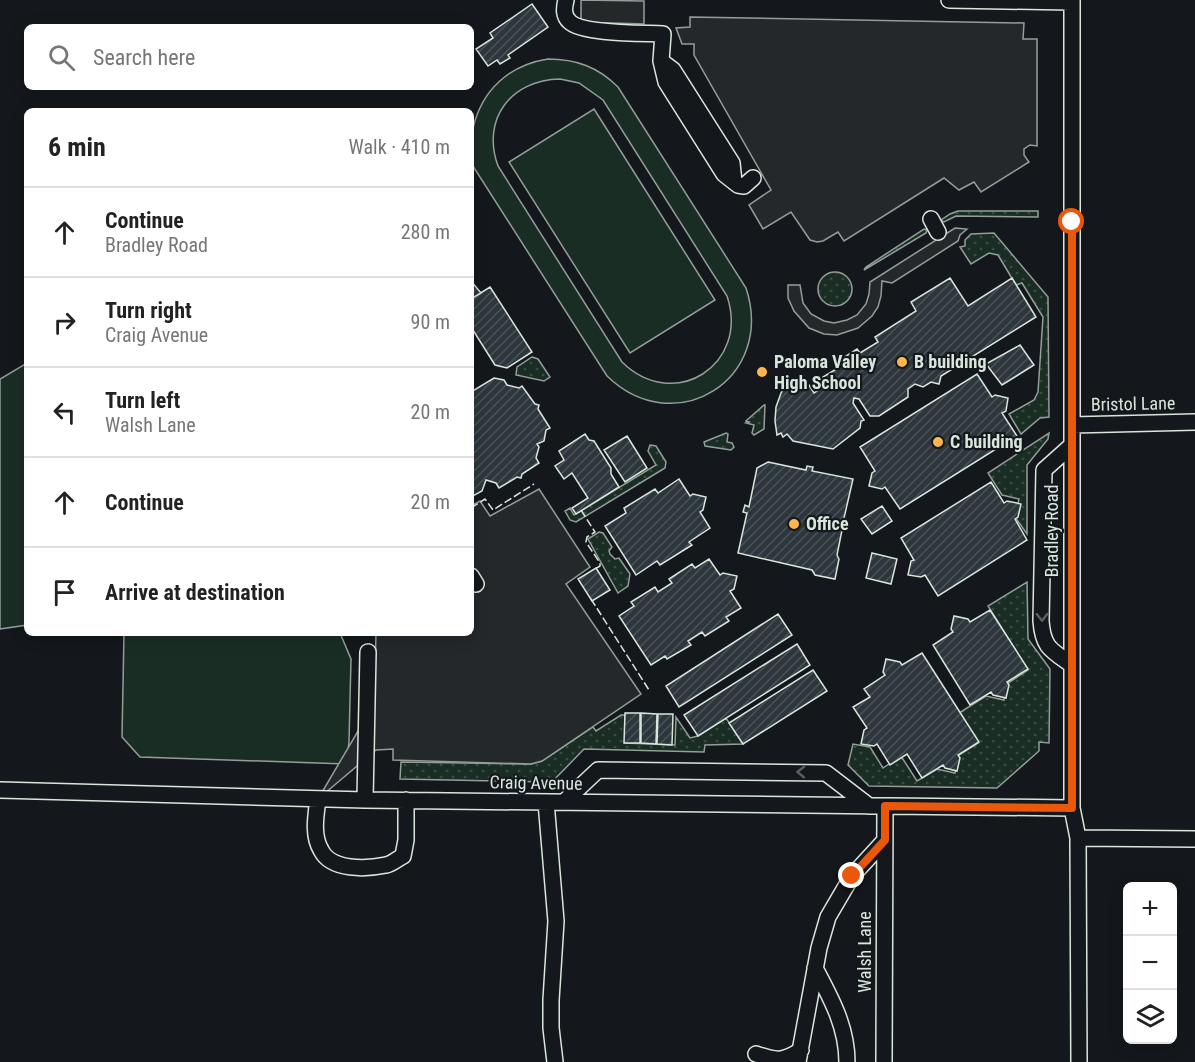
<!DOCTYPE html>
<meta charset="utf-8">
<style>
body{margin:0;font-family:"Roboto Condensed",sans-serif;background:#f2f2f2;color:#222}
.controls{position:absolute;right:18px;bottom:18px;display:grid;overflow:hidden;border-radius:9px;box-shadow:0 3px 15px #0003}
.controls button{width:54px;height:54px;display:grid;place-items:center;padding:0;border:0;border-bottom:2px solid #e0e0e0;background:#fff;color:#222;font:30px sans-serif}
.stop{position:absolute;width:18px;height:18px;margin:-14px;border:4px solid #ea580c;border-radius:50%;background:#fff}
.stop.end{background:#ea580c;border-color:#fff;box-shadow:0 2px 6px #0008}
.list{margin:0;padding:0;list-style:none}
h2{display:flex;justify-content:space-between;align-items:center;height:78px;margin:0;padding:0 24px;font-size:26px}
h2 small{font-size:20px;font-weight:400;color:#767676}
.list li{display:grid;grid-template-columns:39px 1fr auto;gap:18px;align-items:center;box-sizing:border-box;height:90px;padding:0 24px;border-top:2px solid #e0e0e0}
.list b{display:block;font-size:22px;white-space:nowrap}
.list p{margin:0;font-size:20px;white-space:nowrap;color:#767676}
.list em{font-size:20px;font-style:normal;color:#767676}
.icon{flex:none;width:33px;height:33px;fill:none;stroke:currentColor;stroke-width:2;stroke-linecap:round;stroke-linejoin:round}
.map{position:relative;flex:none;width:1195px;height:1062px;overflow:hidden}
.search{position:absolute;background:#fff;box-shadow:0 3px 15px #0003;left:24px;top:24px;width:450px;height:66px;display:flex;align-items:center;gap:15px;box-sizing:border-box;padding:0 21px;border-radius:9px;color:#767676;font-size:22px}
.panel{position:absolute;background:#fff;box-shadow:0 3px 15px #0003;left:24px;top:108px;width:450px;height:528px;border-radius:9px}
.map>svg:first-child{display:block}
.grass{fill:url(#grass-dots);stroke:#939e99;stroke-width:1.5}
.pitch{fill:#1a2d24;stroke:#939e99;stroke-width:1.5;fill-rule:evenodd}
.parking{fill:#24282b;stroke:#939e99;stroke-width:1.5}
.building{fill:url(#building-hatch);stroke:#d8e6dc;stroke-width:1.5}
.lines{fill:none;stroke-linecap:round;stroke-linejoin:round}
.minor-casing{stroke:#d8e6dc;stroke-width:18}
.minor{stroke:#14181c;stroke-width:15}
.fence{stroke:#d8e6dc;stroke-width:1.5;stroke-dasharray:8 3;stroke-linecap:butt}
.oneway{stroke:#59605f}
.route{stroke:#ea580c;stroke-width:8}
.poi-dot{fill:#ffb74d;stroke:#14181c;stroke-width:2}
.labels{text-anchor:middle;stroke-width:4.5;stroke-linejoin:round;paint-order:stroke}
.poi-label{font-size:18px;font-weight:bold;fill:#d8e6dc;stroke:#14181c;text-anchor:start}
.street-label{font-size:18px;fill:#d8e6dc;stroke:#14181c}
</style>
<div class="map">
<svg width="1195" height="1062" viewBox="0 0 1195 1062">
<defs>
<pattern id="grass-dots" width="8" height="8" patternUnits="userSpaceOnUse" patternTransform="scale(1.5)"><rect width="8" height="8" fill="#1a2d24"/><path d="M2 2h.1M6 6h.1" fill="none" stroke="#3b4b43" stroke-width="1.8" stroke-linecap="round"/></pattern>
<pattern id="building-hatch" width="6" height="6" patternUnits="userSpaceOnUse" patternTransform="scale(1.5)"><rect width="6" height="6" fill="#2c363c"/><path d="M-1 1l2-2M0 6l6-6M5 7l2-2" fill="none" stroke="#4a5358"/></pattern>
</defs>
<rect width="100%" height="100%" fill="#14181c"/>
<path class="grass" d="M958,211H1038V217L956,216L944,222L941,220L950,214Z
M924,229L927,230L926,233L864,270L866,267Z
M994,233L1048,297L1049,417L1040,418L1021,434L1009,414L1034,400L1038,392L1043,317L1022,283L1016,285L998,255L989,253L971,264L960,247L965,246V240L971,234Z
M818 289a17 17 0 1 1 34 0a17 17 0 1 1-34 0Z
M532,357L538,359L550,377L544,381L516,375L517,367Z
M764,405H765L764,429L754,435L752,433L754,425L746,423L749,422L746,421Z
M726,433L728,434L727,442L732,443L734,447L731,450L705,446L704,442Z
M1049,433L1048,439L1027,465V534L1015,517L1019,499L1002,495L988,473Z
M650,445L656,446L666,462L665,468L576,522L570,520L565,511L570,508L574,515L656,465L648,451Z
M599,532L603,533L612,547L609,551L610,554L615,559L619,558L630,574L628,586L618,593L588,539Z
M1027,582L1028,639L1050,669L1049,743L1039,742V751L997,788L869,786L848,765L853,744L870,747L883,768L901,756L917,781L937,769L955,773L959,755L978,743L959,713L986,696L1004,700L1008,683L1028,670L988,606Z
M621,715H625V743L675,745L676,717L690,738L698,736L726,718L743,744L705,745L704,752L584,749L552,782L400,779L401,762L531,764L542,761L593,727L596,731Z"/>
<path class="pitch" d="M548,59C576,59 598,67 618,87L746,288C776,379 675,442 607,376L471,163V126L473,128C482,90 509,65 548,59ZM560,79L579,83L603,100L727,296C750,365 674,413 622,362L498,166C481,119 511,80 560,79Z
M594,109L715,300L630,353L509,162Z
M27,363V625L0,629V379Z
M124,633H340L351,659L349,742L346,764L140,757L122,737Z"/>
<path class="parking" d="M581,0L644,1V24L581,22Z
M690,17L1024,23L1023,39H1037V146L1030,145L1024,149V155L1029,162L981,192L974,182L959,190L944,178L844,241L838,232L823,241L817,242L810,240L791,212L763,229L749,205L771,190L694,55V44H682L676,28L690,27Z
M955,228L967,229L960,235L958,241L892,283L882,281L881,296L878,307L872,316L858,328L837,335L824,334L809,328L794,311L788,298V285H800L803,303L811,314L824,321L834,323L847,320L857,315L866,304L869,294L870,282Z
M539,489L590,567L566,584L641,694L542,761L531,764L393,760V749L376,750L318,799L374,704L376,634L471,633V506L480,501L490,516Z"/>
<path class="building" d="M532,4L548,27L508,55L510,58L500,64L497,60L488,66L476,49L493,38L490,33Z
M950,278L968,306L1012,278L1036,317L941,376L939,384L931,382L923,387L915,384L908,389V397L879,416H870L859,399L854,398L853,403L864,420L861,421L860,428L833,449L793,441L787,434L783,437L781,433L777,435L775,421L776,407L781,393L789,380L792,384L796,382L798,386L802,384L805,388L809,385L814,393L822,388L818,380L843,365L840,360L857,349L860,353L878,342L875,337L916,311L911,302Z
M471,281L481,293L471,299Z
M490,287L532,352L507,368L495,365L471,327V299Z
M1020,345L1034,365L1002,385L986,364Z
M977,374L992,397L995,395L1008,398L1006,411L1002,413L1017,436L900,509L885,487L882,489L869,486L872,473L875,471L860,447Z
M494,378L504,380L507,385L519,388L522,386L535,404L539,405L538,409L550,428L546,430L544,441L537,444L539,447L536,458L539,463L522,474L521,478L517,477L499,488L496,483L486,480L482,491L471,497V392Z
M585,434L589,440L594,441L611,468V474L619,487L576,514L572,508L588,498L572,473L564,479L555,466L564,460L559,451Z
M627,436L647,468L625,482L604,450Z
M768,462L806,470L807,466L813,467L812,471L853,479L844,518L846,519L844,531L842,530L837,555L839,559L835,579L815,575L812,570L738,553L747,513L743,512L745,505L749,507L757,468Z
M679,479L690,496L693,494L706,497L703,510L700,512L710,528L689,542L692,545L660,565L657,561L636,575L605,526L626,513L624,508L655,489L658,493Z
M991,482L1004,503L1007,501L1021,504L1018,517L1015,519L1027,540L938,596L925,575L921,577L908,575L911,561L914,560L901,538Z
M882,506L892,521L872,534L861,519Z
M872,553L897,559L891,584L866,578Z
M709,559L720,575L723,573L737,576L734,589L730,591L741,608L726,617L729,621L705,636L702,632L688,641L691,645L667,659L665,656L651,665L619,616L634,606L631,602L655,587L658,592L672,583L669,579L692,564L695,568Z
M596,568L610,590L592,601L578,579Z
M990,610L1028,669L1007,682L1009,685L1006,698L993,695L991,692L970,705L933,645L953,632L951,629L954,616L968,619L970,622Z
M778,614L792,635L679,707L666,686Z
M797,644L810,665L698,736L684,715Z
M922,653L979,742L958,755L960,758L957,771L945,768L943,765L922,778L907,754L890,765L877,744L874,746L861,744L864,730L867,728L853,707L870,697L864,689L885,675L883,672L886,659L900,662L902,665Z
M813,670L827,691L743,744L729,723Z
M625,713H640V743H624Z
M641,713L657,714L656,744L641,743Z
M658,714H673L672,745L657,744Z"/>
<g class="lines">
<defs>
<path id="minor" d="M566,0C564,8 563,16 570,22C582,34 644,33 663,34L661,61L666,82L724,174L738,185L744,186L753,178
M949,0L1071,2
M1072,0V808L1078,838L1079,1062
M661,61L673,70L732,163L734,182
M931,219L938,232
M1072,425L1195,422
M1072,445L1044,470L1041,621C1043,648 1051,650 1072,665
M471,576L476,584
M0,790L365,800L1072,808
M318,799C316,815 312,835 321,850C331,871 367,869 386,865C392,864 397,859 403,856L406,840V800
M365,800L368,652
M546,802L556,921L551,1000V1028L555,1062
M564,802L598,770L826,773L869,806
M1078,838L1195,839
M815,968C831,998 847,1027 847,1062
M756,1054C776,1061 783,1062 801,1050
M798,1062L819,948L828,917L852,876L885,840
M884,1062L885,806"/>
</defs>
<use href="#minor" class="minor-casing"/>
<use href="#minor" class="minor"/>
<path class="fence" d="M471,508L485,499L493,510L534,484
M581,510L595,532L587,537L586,542L600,563V566L595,569
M591,599L649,690"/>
</g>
<defs><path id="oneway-chevron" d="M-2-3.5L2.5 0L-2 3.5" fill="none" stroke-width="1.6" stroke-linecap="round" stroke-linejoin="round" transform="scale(1.5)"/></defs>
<g class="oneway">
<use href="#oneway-chevron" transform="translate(1042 617) rotate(89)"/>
<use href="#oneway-chevron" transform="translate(801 772) rotate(-179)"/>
</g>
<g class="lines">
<path class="route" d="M852,876L885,840V806L1072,808V222"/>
</g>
<g class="poi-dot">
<circle cx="902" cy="362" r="6"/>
<circle cx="762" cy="372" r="6"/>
<circle cx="938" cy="442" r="6"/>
<circle cx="794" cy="524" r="6"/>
</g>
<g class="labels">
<g class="poi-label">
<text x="774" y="368">Paloma Valley<tspan x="774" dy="21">High School</tspan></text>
<text x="914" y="368">B building</text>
<text x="950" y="448">C building</text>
<text x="806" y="530">Office</text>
</g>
<g class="street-label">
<text transform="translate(1133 404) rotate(-1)" y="6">Bristol Lane</text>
<text transform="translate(1052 531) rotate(-90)" y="6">Bradley Road</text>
<text transform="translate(536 783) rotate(1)" y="6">Craig Avenue</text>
<text transform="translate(865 952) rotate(-90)" y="6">Walsh Lane</text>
</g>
</g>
</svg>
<div class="controls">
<button>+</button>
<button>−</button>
<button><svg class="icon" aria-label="layers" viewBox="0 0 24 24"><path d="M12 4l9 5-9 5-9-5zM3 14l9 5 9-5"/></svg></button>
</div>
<div class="stop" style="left:1072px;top:222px"></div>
<div class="stop end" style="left:852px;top:876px"></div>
<div class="search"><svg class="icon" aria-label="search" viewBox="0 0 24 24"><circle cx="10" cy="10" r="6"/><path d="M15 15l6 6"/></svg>Search here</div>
<section class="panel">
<h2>6 min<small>Walk · 410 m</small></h2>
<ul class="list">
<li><svg class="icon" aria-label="ahead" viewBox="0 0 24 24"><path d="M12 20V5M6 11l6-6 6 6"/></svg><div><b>Continue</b><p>Bradley Road</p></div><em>280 m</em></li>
<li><svg class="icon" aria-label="right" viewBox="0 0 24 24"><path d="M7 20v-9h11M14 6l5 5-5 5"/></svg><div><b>Turn right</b><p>Craig Avenue</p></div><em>90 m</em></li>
<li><svg class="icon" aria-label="left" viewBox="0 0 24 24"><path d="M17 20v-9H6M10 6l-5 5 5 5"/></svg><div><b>Turn left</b><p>Walsh Lane</p></div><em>20 m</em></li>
<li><svg class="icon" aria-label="ahead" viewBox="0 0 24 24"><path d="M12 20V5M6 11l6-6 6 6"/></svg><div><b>Continue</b></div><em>20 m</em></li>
<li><svg class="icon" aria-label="arrive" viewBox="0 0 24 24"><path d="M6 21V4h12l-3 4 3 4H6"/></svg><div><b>Arrive at destination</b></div></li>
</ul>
</section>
</div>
